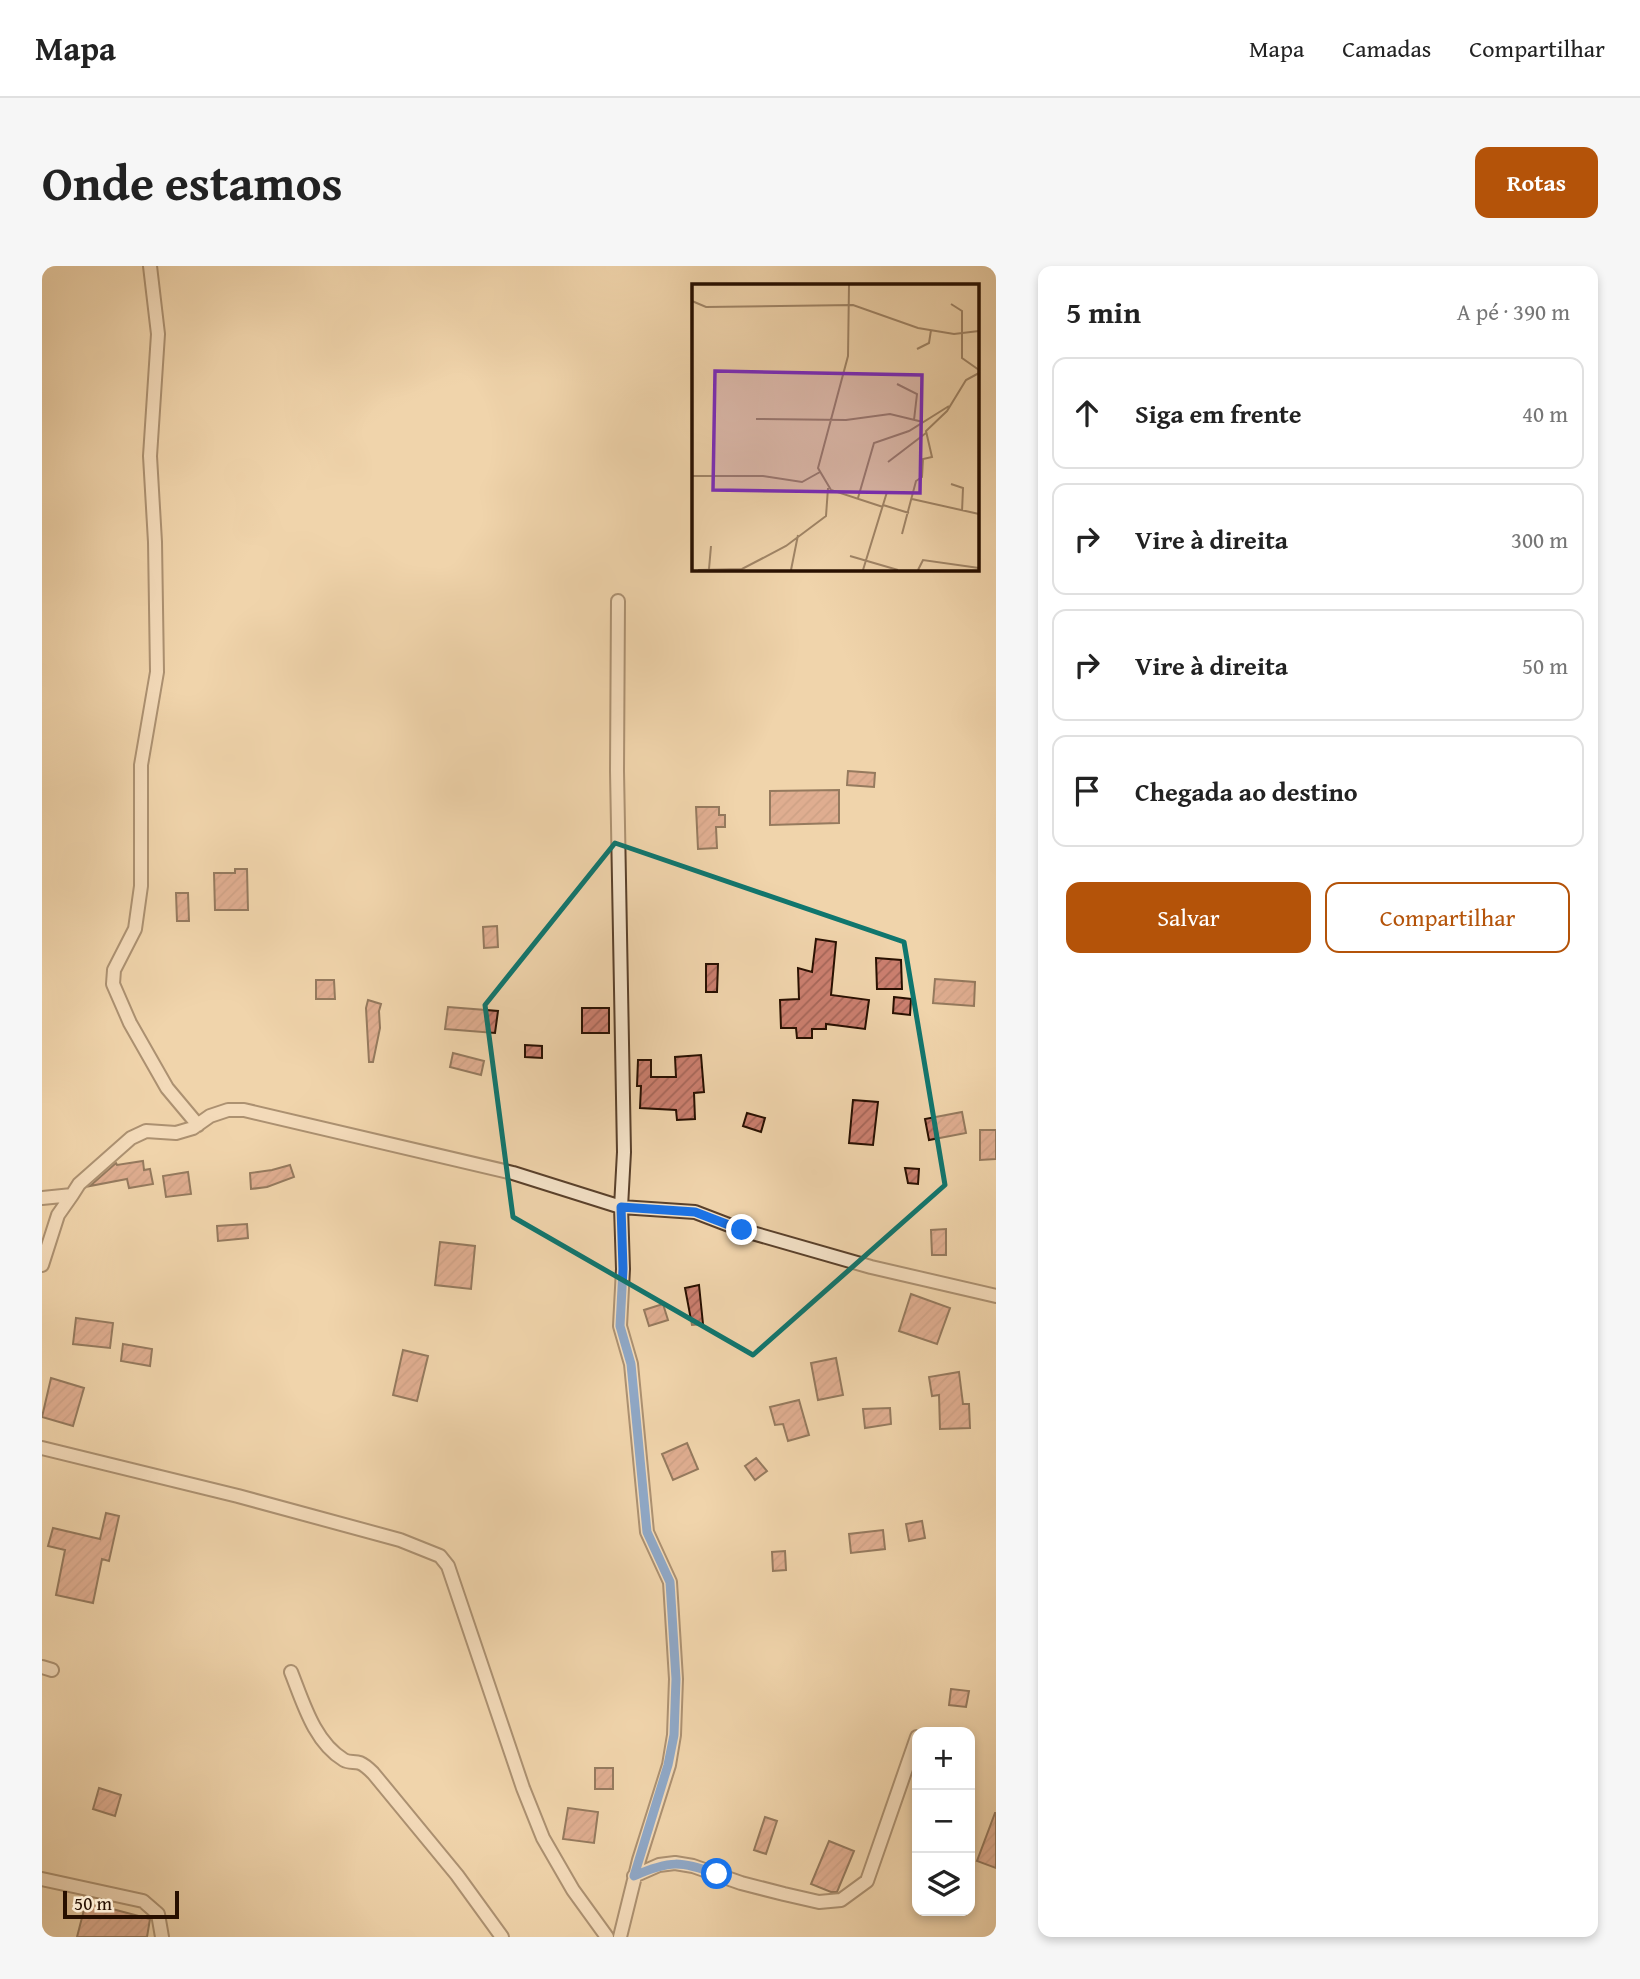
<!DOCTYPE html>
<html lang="pt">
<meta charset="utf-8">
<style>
body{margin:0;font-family:"Gentium Book Plus",serif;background:#f6f6f6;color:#222}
.controls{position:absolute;right:21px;bottom:21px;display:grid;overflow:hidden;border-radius:14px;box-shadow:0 4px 10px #0003}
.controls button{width:63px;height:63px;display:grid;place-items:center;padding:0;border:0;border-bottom:2px solid #e0e0e0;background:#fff;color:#222;font:35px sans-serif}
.scale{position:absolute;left:21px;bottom:18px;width:116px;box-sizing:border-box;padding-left:7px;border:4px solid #270f00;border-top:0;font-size:19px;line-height:24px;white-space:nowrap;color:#270f00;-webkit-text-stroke:5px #f5e3c9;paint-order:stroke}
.stop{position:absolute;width:21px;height:21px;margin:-16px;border:5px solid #1a73e8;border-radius:50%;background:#fff}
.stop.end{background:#1a73e8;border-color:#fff;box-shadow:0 2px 7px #0008}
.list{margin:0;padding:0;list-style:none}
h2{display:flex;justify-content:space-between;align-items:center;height:91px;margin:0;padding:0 28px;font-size:30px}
h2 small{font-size:23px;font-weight:400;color:#767676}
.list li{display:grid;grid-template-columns:46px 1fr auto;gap:21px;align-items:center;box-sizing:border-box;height:112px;margin:0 14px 14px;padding:0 14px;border:2px solid #e0e0e0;border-radius:14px}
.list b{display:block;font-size:26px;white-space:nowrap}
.list em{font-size:23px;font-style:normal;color:#767676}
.actions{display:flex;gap:14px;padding:21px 28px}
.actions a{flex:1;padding:16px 0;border:2px solid #b45309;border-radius:14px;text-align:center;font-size:24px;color:#b45309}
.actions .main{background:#b45309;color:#fff}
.icon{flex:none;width:38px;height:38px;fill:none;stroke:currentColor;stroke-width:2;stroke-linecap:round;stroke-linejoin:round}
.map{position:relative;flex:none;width:954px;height:1671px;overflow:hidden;border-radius:14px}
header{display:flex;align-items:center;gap:42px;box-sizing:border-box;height:98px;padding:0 35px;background:#fff;border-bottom:2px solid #e0e0e0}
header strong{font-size:33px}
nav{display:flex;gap:38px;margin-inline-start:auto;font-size:24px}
.intro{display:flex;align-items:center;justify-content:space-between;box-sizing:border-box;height:168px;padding:0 42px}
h1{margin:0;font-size:49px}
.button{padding:18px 32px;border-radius:14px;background:#b45309;color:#fff;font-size:24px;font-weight:700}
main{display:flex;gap:42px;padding:0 42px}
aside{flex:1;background:#fff;border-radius:14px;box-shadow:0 4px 10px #0003}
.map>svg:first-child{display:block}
.building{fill:url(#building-hatch);stroke:#270f00;stroke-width:2}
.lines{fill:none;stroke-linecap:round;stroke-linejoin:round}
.street-casing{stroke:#59402b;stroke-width:16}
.street{stroke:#f5e3c9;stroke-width:12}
.route{stroke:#1a73e8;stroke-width:9}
.marked{fill:none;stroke:#0f766e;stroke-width:5;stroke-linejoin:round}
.inset-road{fill:none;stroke:#a08567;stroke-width:2}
.view{fill:#7b2cbf;fill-opacity:0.15;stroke:#7b2cbf;stroke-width:3.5}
.inset-edge{fill:none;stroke:#270f00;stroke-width:3.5}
</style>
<header>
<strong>Mapa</strong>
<nav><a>Mapa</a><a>Camadas</a><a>Compartilhar</a></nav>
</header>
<div class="intro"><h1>Onde estamos</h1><a class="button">Rotas</a></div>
<main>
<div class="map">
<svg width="954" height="1671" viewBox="0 0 954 1671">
<defs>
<pattern id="building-hatch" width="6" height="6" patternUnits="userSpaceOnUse" patternTransform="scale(1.75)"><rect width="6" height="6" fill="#cb7f6f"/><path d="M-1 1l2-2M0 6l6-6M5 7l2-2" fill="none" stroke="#a56659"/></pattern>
</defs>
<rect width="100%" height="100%" fill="#f0d4ac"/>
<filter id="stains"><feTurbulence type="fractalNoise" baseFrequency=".00286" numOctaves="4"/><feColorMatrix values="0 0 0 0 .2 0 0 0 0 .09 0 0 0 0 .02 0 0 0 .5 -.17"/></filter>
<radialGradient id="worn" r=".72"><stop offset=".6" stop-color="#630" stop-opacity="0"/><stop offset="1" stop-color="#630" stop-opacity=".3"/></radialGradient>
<path class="building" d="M806,505L833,507L832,521L805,519Z
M797,524V557L728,559V525Z
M654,541H677V549H683V561H674L675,582L656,583Z
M193,603H205L206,644H173L172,607H193Z
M134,627H146L147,655H135Z
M455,660L456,681L442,682L441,661Z
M774,673L794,676L789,729L827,734L823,763L784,758V763H770V772H755L754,762H739L738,734L757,733L756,702L770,706Z
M834,692L859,694L860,723H835Z
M664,698H676L675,726H664Z
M893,713L933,716L932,740L891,737Z
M274,714H292L293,733H274Z
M852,731L869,733L868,749L851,747Z
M326,734L339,738L337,745L338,762L331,796H327L324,742Z
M406,741L456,745L453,767L403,763Z
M540,742H567V767H540Z
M483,779L500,780V792L483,791Z
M411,787L442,795L439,809L408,801Z
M659,789L662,826L652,827L653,853L635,854L634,844L598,842L599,820H595L596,794H609V811H634L633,791Z
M811,834L836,836L831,879L807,877Z
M920,846L924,867L887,874L883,853Z
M705,847L723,852L719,866L701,860Z
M938,864H954V893L938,894Z
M101,895L102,904L108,903L111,918L87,922L85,913L48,920L74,897L75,899Z
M248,899L252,911L225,921L209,923L208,907L230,904Z
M863,902L877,903L876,918L866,917Z
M146,906L149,928L124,931L121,910Z
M205,958L206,972L176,975L175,960Z
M904,963V989H890L889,964Z
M398,976L433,980L429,1023L393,1019Z
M657,1019L661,1058L650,1059L643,1022Z
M869,1028L908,1042L895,1078L857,1065Z
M621,1038L626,1054L607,1060L602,1044Z
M34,1052L71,1057L68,1082L31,1078Z
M81,1078L110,1083L108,1100L79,1095Z
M361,1084L386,1090L375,1135L351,1129Z
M794,1092L801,1129L776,1134L769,1097Z
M917,1106L921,1138H927L928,1162L898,1163L897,1129L890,1130L887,1111Z
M9,1112L42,1122L31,1160L0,1151Z
M757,1134L767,1169L746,1175L741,1158L733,1159L728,1141Z
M848,1142L849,1158L823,1162L821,1143Z
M645,1177L656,1203L631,1214L620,1188Z
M714,1192L725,1205L713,1214L703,1200Z
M64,1247L77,1250L67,1295L60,1293L51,1337L14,1329L23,1284L6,1280L11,1262L58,1273Z
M880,1255L883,1272L867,1275L864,1258Z
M841,1264L843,1283L809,1287L807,1268Z
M743,1285L744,1304L731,1305L730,1286Z
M909,1423L927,1425L924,1441L907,1439Z
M553,1502H571V1523H553Z
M57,1522L79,1529L73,1550L51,1543Z
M526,1542L556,1546L552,1577L521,1573Z
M953,1547H954V1602L935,1595Z
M723,1551L735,1555L724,1588L712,1584Z
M787,1575L812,1585L795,1626H789L769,1618Z
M44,1636L108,1653L105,1671H35Z"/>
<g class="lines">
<defs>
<path id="street" d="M108,0L116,68L108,190L113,276L115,406L99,499V620L93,663L72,704L71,718L88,757L125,822L156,859
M576,335L575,505L582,886L579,941L581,1003L578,1060L589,1098L605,1266L628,1316L634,1413L632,1469L627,1499L597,1594L578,1671
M0,932L30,929
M0,999L16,949L30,929L37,918L89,872L104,865L134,867L151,862L168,850L186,844H202L471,907L579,941L653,946L700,964L829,1001L954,1030
M0,1182L196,1230L358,1274L398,1290L406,1300L481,1522L501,1572L531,1624L565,1671
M0,1401L10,1404
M249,1406C261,1436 272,1476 302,1494C307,1497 313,1495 318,1497C323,1499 328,1504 331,1507L415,1609L460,1671
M592,1610L617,1599L633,1597L651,1600L699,1617L742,1628L777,1636L799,1634L825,1615L875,1471
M0,1613L101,1635L116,1648L120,1671"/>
</defs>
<use href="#street" class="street-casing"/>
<use href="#street" class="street"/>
</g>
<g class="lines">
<path class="route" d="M675,1608C639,1595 628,1594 592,1610L626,1499L632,1469L634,1413L628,1316L605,1266L589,1098L578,1060L581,1003L579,941L653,946L700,964"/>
</g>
<path d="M0 0H954V1671H0ZM573,577L862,676L903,919L711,1089L471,951L443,739Z" fill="#f0d4ac" fill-opacity=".55" fill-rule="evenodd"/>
<path class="marked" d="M573,577L862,676L903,919L711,1089L471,951L443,739Z"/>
<g transform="translate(650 18)">
<rect width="287" height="287" fill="#f0d4ac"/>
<path class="inset-road" d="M157,1L156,72L126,184L139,206L191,223M0,17L14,23L161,21L226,44L262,50L287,47M259,20L270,27V74L287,86M225,65L237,59L239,46M205,100L225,110L222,136M64,135L154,136L198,130L231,138M196,178L234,149M0,192H71L110,198L128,188M259,200L271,204L270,228M166,214L182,159L217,147L257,122M220,215L287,230M191,221L217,229M210,250L224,197L230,193L231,175L240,173L234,147L255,127L274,96L287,89M158,272L206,286M17,285L19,262M6,286L50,285L94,262L134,232L136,204M99,286L106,251M171,286L195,208M226,286L231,276L287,284"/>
<path class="view" d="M23,87L230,91L228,209L21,206Z"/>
<rect width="287" height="287" class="inset-edge"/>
</g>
<rect width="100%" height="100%" filter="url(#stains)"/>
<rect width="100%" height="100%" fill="url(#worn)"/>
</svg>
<div class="controls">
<button>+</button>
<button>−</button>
<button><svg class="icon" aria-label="layers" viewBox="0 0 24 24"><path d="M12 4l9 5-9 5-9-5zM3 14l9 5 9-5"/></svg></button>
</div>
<div class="scale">50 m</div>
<div class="stop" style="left:675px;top:1608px"></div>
<div class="stop end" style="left:700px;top:964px"></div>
</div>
<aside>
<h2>5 min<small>A pé · 390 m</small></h2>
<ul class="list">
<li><svg class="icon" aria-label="ahead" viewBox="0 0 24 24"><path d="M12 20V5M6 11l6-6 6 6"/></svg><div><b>Siga em frente</b></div><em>40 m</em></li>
<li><svg class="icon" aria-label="right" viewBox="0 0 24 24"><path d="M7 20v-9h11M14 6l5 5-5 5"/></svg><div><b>Vire à direita</b></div><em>300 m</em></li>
<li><svg class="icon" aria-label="right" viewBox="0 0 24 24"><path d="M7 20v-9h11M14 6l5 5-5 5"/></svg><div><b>Vire à direita</b></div><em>50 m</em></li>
<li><svg class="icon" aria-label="arrive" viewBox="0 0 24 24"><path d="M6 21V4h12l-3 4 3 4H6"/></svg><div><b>Chegada ao destino</b></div></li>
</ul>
<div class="actions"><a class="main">Salvar</a><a>Compartilhar</a></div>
</aside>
</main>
